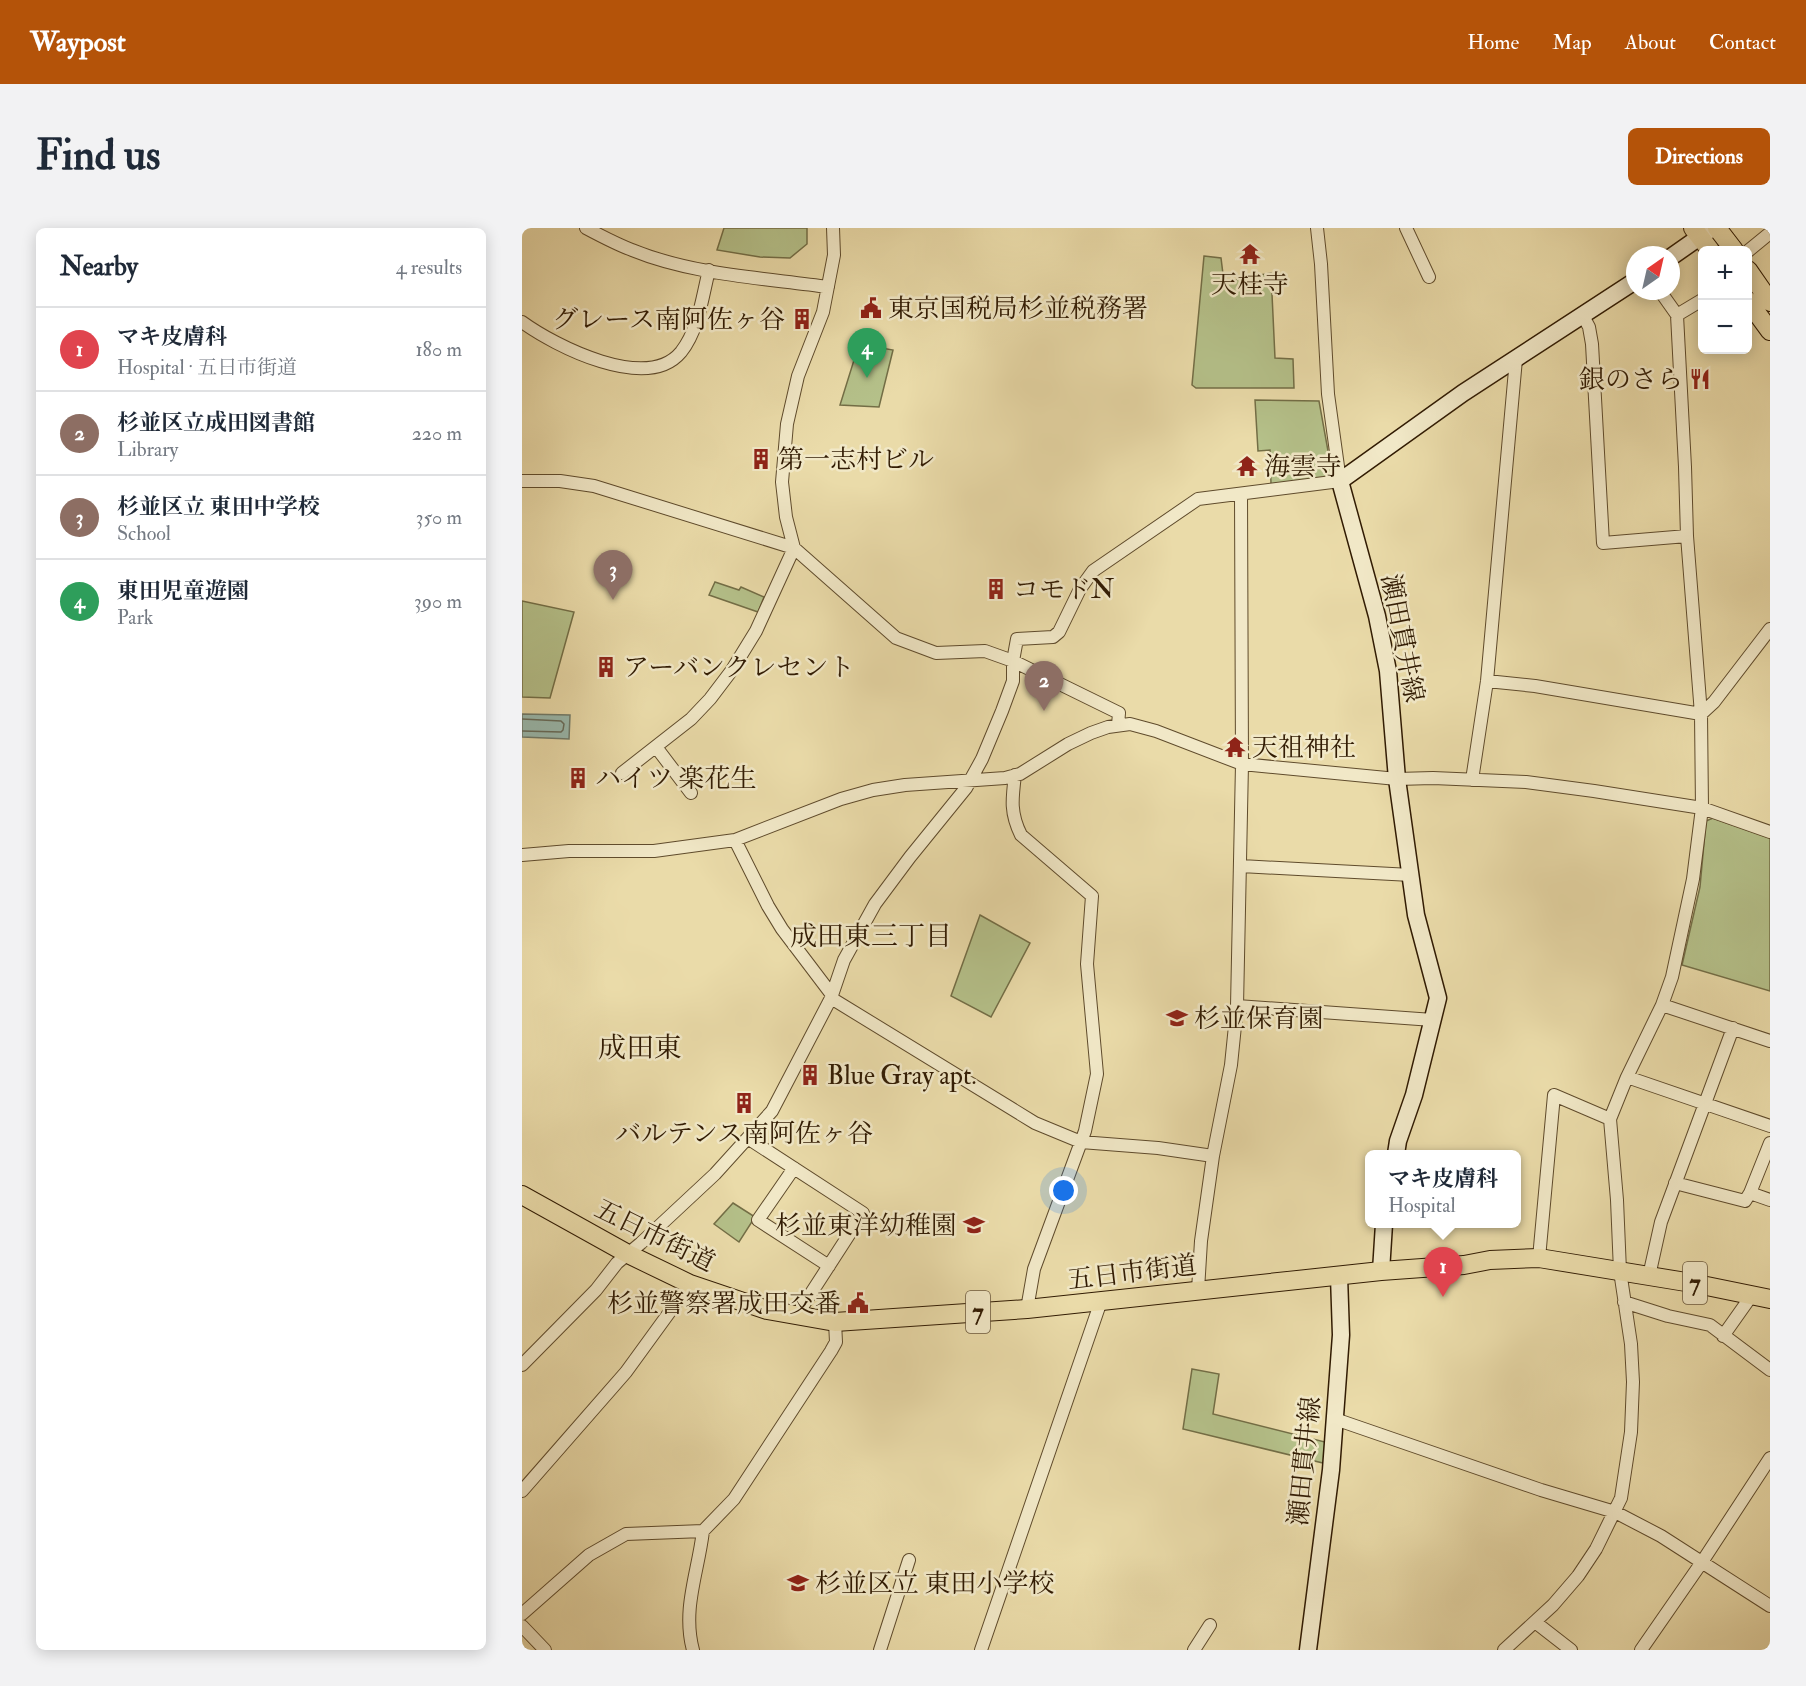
<!DOCTYPE html>
<meta charset="utf-8">
<style>
body{margin:0;font-family:"IM FELL Double Pica","Noto Serif JP",serif;background:#f2f2f3;color:#1f2937}
.controls{position:absolute;right:18px;top:18px;display:grid;overflow:hidden;border-radius:9px;box-shadow:0 3px 15px #0003}
.controls button{width:54px;height:54px;display:grid;place-items:center;padding:0;border:0;border-bottom:2px solid #e0e1e3;background:#fff;color:#1f2937;font:30px sans-serif}
.compass{position:absolute;left:1104px;top:18px;width:54px;height:54px;border-radius:50%;background:#fff;box-shadow:0 3px 15px #0003;rotate:34deg}
.you{position:absolute;left:542px;top:963px;width:21px;height:21px;margin:-15px;border:4px solid #fff;border-radius:50%;background:#1a73e8;box-shadow:0 0 0 9px #1a73e833}
.badge{display:grid;place-items:center;width:39px;height:39px;border-radius:50%;background:#b45309;color:#fff;font-size:20px;font-weight:700}
.pin{position:absolute;translate:-50% -50px;filter:drop-shadow(0 2px 3px #0008)}
.pin::after{content:'';position:absolute;top:32px;width:21px;height:18px;background:inherit;clip-path:polygon(0 0,100% 0,50% 100%)}
.popup{position:absolute;left:843px;top:922px;width:156px;height:78px;box-sizing:border-box;display:grid;place-content:center;border-radius:9px;background:#fff;filter:drop-shadow(0 2px 4px #0005);font-size:20px;white-space:nowrap;color:#747a83}
.popup b{font-size:22px;color:#1f2937}
.popup::after{content:'';position:absolute;left:50%;top:100%;margin-left:-12px;border:12px solid transparent;border-top-color:#fff}
.list{margin:0;padding:0;list-style:none}
h2{display:flex;justify-content:space-between;align-items:center;height:78px;margin:0;padding:0 24px;font-size:26px}
h2 small{font-size:20px;font-weight:400;color:#747a83}
.list li{display:grid;grid-template-columns:39px 1fr auto;gap:18px;align-items:center;box-sizing:border-box;height:84px;padding:0 24px;border-top:2px solid #e0e1e3}
.list b{display:block;font-size:22px;white-space:nowrap}
.list p{margin:0;font-size:20px;white-space:nowrap;color:#747a83}
.list em{font-size:20px;font-style:normal;color:#747a83}
.map{position:relative;flex:none;width:1248px;height:1422px;overflow:hidden;border-radius:9px}
header{display:flex;align-items:center;gap:36px;box-sizing:border-box;height:84px;padding:0 30px;background:#b45309;color:#fff}
header strong{font-size:28px}
nav{display:flex;gap:33px;margin-inline-start:auto;font-size:21px}
.intro{display:flex;align-items:center;justify-content:space-between;box-sizing:border-box;height:144px;padding:0 36px}
h1{margin:0;font-size:42px}
.button{padding:15px 27px;border-radius:9px;background:#b45309;color:#fff;font-size:21px;font-weight:700}
main{display:flex;gap:36px;padding:0 36px}
aside{flex:1;background:#fff;border-radius:9px;box-shadow:0 3px 15px #0003}
.map>svg:first-child{display:block}
.green{fill:#b5c18a;stroke:#736e46;stroke-width:1.5}
.water{fill:#99baaf;stroke:#6f7a6a;stroke-width:1.5}
.lines{fill:none;stroke-linecap:round;stroke-linejoin:round}
.shore{stroke:#656a59;stroke-width:1.5}
.street-casing{stroke:#5f4b2c;stroke-width:14}
.secondary-casing{stroke:#311b03;stroke-width:19}
.primary-casing{stroke:#311b03;stroke-width:20}
.street{stroke:#f1e8c7;stroke-width:12}
.secondary{stroke:#f1e8c7;stroke-width:16}
.primary{stroke:#eadba9;stroke-width:18}
.labels{text-anchor:middle;stroke-width:5;stroke-linejoin:round;paint-order:stroke}
.shield{fill:#f1e8c7;stroke:#6b583e;stroke-width:1.5}
.shield-label{font-size:24px;font-weight:bold;fill:#311b03}
.poi-label{font-size:26px;fill:#311b03;stroke:#f1e8c7;text-anchor:start}
.street-label{font-size:26px;fill:#311b03;stroke:#f1e8c7}
.neighbourhood-label{font-size:27px;fill:#311b03;stroke:#f1e8c7}
.quarter-label{font-size:28px;fill:#311b03;stroke:#f1e8c7}
</style>
<header>
<strong>Waypost</strong>
<nav><a>Home</a><a>Map</a><a>About</a><a>Contact</a></nav>
</header>
<div class="intro"><h1>Find us</h1><a class="button">Directions</a></div>
<main>
<aside>
<h2>Nearby<small>4 results</small></h2>
<ul class="list">
<li><span class="badge" style="background:#e0444e">1</span><div><b>マキ皮膚科</b><p>Hospital · 五日市街道</p></div><em>180 m</em></li>
<li><span class="badge" style="background:#8d6e63">2</span><div><b>杉並区立成田図書館</b><p>Library</p></div><em>220 m</em></li>
<li><span class="badge" style="background:#8d6e63">3</span><div><b>杉並区立 東田中学校</b><p>School</p></div><em>350 m</em></li>
<li><span class="badge" style="background:#2e9e5b">4</span><div><b>東田児童遊園</b><p>Park</p></div><em>390 m</em></li>
</ul>
</aside>
<div class="map">
<svg width="1248" height="1422" viewBox="0 0 1248 1422">
<rect width="100%" height="100%" fill="#eadba9"/>
<filter id="stains"><feTurbulence type="fractalNoise" baseFrequency=".00333" numOctaves="4"/><feColorMatrix values="0 0 0 0 .2 0 0 0 0 .09 0 0 0 0 .02 0 0 0 .5 -.17"/></filter>
<radialGradient id="worn" r=".72"><stop offset=".6" stop-color="#630" stop-opacity="0"/><stop offset="1" stop-color="#630" stop-opacity=".3"/></radialGradient>
<path class="green" d="M202,0H285V16L268,30L238,29L195,22Z
M682,28L699,30L702,54L749,45L753,130L771,131L772,160H674L670,157Z
M337,116L371,122L357,179L318,177Z
M733,172L797,173L810,245L806,250L749,256L748,222L736,223Z
M193,354L217,362L219,359L242,369L236,384L187,367Z
M0,373L52,384L28,470L0,469Z
M1191,590L1248,610V763L1160,737L1178,659L1184,593Z
M458,687L508,715L469,789L429,768Z
M211,975L233,989L217,1014L192,996Z
M670,1141L697,1146L691,1186L807,1215L805,1236L661,1201Z"/>
<path class="water" d="M0,486L48,487L47,511L0,509Z"/>
<g class="lines">
<path class="shore" d="M0,491L39,493L42,496L41,502L39,504L0,503"/>
<defs>
<path id="street" d="M64,0C79,8 94,16 110,22C171,47 242,50 306,59
M884,0L907,49
M1226,23L1248,5
M1060,86L1067,99L1070,116L1081,315L1165,308
M1155,87L1180,72
M0,94C33,118 125,165 159,124C177,101 180,70 187,42
M0,253H38L72,258L272,320L374,410L414,425L463,423L491,433L597,485L596,497
M965,453L1013,458L1179,486L1192,474L1248,401
M134,519L169,565
M100,545L169,491L188,471L210,442L234,403L272,320L264,289L260,254L265,196L276,148L301,84L312,27L311,0
M493,547C490,571 488,585 499,607L570,668L565,736L575,846L563,903L512,1041L505,1081
M950,552L965,453L994,131
M213,612L246,678L260,701L310,767
M0,627L47,623H132L213,612L319,571L351,562L383,557L483,550L498,546L546,516L569,505L586,499L608,496L634,503L720,536L875,551L911,550L1004,554L1072,563L1180,580L1248,604
M719,638L889,647
M309,770L513,895L559,914L636,920L691,928
M1140,777L1248,813
M715,778L911,792
M1105,849L1248,898
M227,911L341,985L275,1087
M1248,915L1228,965L1248,972
M272,940L236,992L307,1038
M1153,955L1223,973L1228,965
M1017,1030L1032,867L1088,891
M1127,1048L1139,994L1211,800
M676,1062L679,1013L691,928L709,837L715,778L720,536L719,266
M1102,1074L1146,1088L1188,1097L1248,1142
M1201,1108L1230,1067
M0,1137L74,1062L95,1035L119,1015L193,946L250,883L309,770L322,732L353,676L388,629L444,560L460,531L480,483L491,453V433L495,411L531,409L537,404L558,361L571,343L676,271L818,253L806,166L799,36L795,0
M813,1191L1019,1262L1093,1284L1139,1308L1248,1378
M0,1263L104,1144L168,1056
M0,1386L67,1327L104,1306L181,1303L212,1271L309,1123L314,1114L313,1094
M1013,1394L1049,1422
M0,1398L23,1422
M171,1422C160,1381 176,1345 181,1303
M358,1422L387,1332
M459,1422L579,1073
M672,1422L688,1397
M982,1422L1031,1377L1056,1348L1074,1321L1099,1270L1109,1204L1111,1154L1109,1116L1098,1043L1095,972L1088,891L1105,849L1140,777L1150,749L1171,651L1180,580L1179,486L1165,308L1163,239L1155,87L1138,63
M1119,1422L1180,1334L1248,1230"/>
<path id="secondary" d="M1149,29L1189,1
M874,926L876,913L892,867L916,770L894,687L875,551L866,443L855,388L818,253L941,165L1113,53
M859,1043L862,996
M786,1422L809,1242L819,1107L817,1048"/>
<path id="primary" d="M1171,0L1188,22
M1195,0L1212,22
M1226,42L1248,74
M1226,73L1248,103
M0,967L106,1026L168,1056L245,1082L313,1094L505,1081L859,1043L942,1037L968,1032L1017,1030L1170,1055L1248,1071"/>
</defs>
<use href="#street" class="street-casing"/>
<use href="#secondary" class="secondary-casing"/>
<use href="#primary" class="primary-casing"/>
<use href="#street" class="street"/>
<use href="#secondary" class="secondary"/>
<use href="#primary" class="primary"/>
</g>
<defs>
<symbol id="temple-bare" viewBox="-9 -9 18 18"><path d="M0-6L5-2H3V0L6.5 2.5H4V6H1.5V3h-3V6H-4V2.5H-6.5L-3 0V-2H-5Z" fill="#8f2418" stroke="#f1e8c7" stroke-width="2.5" paint-order="stroke"/></symbol>
<symbol id="civic-bare" viewBox="-9 -9 18 18"><path d="M-.6-6.5H3V-4.5H.6V-3L4-1V1h2V6H-6V1h2V-1L-.6-3ZM-1.2 2.5V6h2.4V2.5Z" fill="#8f2418" stroke="#f1e8c7" stroke-width="2.5" paint-order="stroke"/></symbol>
<symbol id="building-bare" viewBox="-9 -9 18 18"><path d="M-4-6H4V6H1V3H-1V6H-4ZM-2.5-4.3h1.7v1.8h-1.7ZM.8-4.3h1.7v1.8H.8ZM-2.5-1h1.7V.8h-1.7ZM.8-1h1.7V.8H.8Z" fill="#8f2418" stroke="#f1e8c7" stroke-width="2.5" paint-order="stroke"/></symbol>
<symbol id="restaurant-bare" viewBox="-9 -9 18 18"><path d="M-5-6h1v4h1v-4h1v4h1v-4h1v5L-1.5 .5V6h-2V.5L-5-1ZM5-6V6H3V1.5H1.5Q1.5-4 5-6Z" fill="#8f2418" stroke="#f1e8c7" stroke-width="2.5" paint-order="stroke"/></symbol>
<symbol id="school-bare" viewBox="-9 -9 18 18"><path d="M0-5L7-2L0 1L-7-2ZM-4 1L0 2.5L4 1V4Q0 6-4 4Z" fill="#8f2418" stroke="#f1e8c7" stroke-width="2.5" paint-order="stroke"/></symbol>
</defs>
<g fill-rule="evenodd">
<use href="#temple-bare" x="713" y="11" width="30" height="30"/>
<use href="#civic-bare" x="334" y="65" width="30" height="30"/>
<use href="#building-bare" x="265" y="76" width="30" height="30"/>
<use href="#restaurant-bare" x="1163" y="136" width="30" height="30"/>
<use href="#building-bare" x="224" y="216" width="30" height="30"/>
<use href="#temple-bare" x="710" y="223" width="30" height="30"/>
<use href="#building-bare" x="459" y="346" width="30" height="30"/>
<use href="#building-bare" x="69" y="424" width="30" height="30"/>
<use href="#temple-bare" x="698" y="504" width="30" height="30"/>
<use href="#building-bare" x="41" y="535" width="30" height="30"/>
<use href="#school-bare" x="640" y="775" width="30" height="30"/>
<use href="#building-bare" x="273" y="832" width="30" height="30"/>
<use href="#building-bare" x="207" y="860" width="30" height="30"/>
<use href="#school-bare" x="437" y="982" width="30" height="30"/>
<use href="#civic-bare" x="321" y="1060" width="30" height="30"/>
<use href="#school-bare" x="261" y="1340" width="30" height="30"/>
</g>
<g class="labels">
<g class="shield">
<rect x="1161" y="1034" width="24" height="42" rx="4.5"/>
<rect x="444" y="1063" width="24" height="42" rx="4.5"/>
</g>
<g class="shield-label">
<text x="1173" y="1063">7</text>
<text x="456" y="1092">7</text>
</g>
<g class="poi-label">
<text x="728" y="65" text-anchor="middle">天桂寺</text>
<text x="366" y="89">東京国税局杉並税務署</text>
<text x="263" y="100" text-anchor="end">グレース南阿佐ヶ谷</text>
<text x="1161" y="160" text-anchor="end">銀のさら</text>
<text x="256" y="240">第一志村ビル</text>
<text x="742" y="247">海雲寺</text>
<text x="491" y="370">コモドN</text>
<text x="101" y="448">アーバンクレセント</text>
<text x="730" y="528">天祖神社</text>
<text x="73" y="559">ハイツ 楽花生</text>
<text x="672" y="799">杉並保育園</text>
<text x="305" y="856">Blue Gray apt.</text>
<text x="222" y="914" text-anchor="middle">バルテンス南阿佐ヶ谷</text>
<text x="435" y="1006" text-anchor="end">杉並東洋幼稚園</text>
<text x="319" y="1084" text-anchor="end">杉並警察署成田交番</text>
<text x="293" y="1364">杉並区立 東田小学校</text>
</g>
<g class="street-label">
<text transform="translate(881 410) rotate(79)" y="9">瀬田貫井線</text>
<text transform="translate(133 1007) rotate(26)" y="9">五日市街道</text>
<text transform="translate(610 1044) rotate(-7)" y="9">五日市街道</text>
<text transform="translate(782 1233) rotate(-84)" y="9">瀬田貫井線</text>
</g>
<g class="neighbourhood-label">
<text x="349" y="717">成田東三丁目</text>
</g>
<g class="quarter-label">
<text x="118" y="829">成田東</text>
</g>
</g>
<rect width="100%" height="100%" filter="url(#stains)"/>
<rect width="100%" height="100%" fill="url(#worn)"/>
</svg>
<div class="controls">
<button>+</button>
<button>−</button>
</div>
<svg class="compass" viewBox="-18 -18 36 36"><path d="M0-13l5 13h-10z" fill="#e53935"/><path d="M0 13l5-13h-10z" fill="#747a83"/></svg>
<div class="you"></div>
<div class="pin badge" style="left:921px;top:1069px;background:#e0444e">1</div>
<div class="popup"><b>マキ皮膚科</b>Hospital</div>
<div class="pin badge" style="left:522px;top:483px;background:#8d6e63">2</div>
<div class="pin badge" style="left:91px;top:372px;background:#8d6e63">3</div>
<div class="pin badge" style="left:345px;top:150px;background:#2e9e5b">4</div>
</div>
</main>
